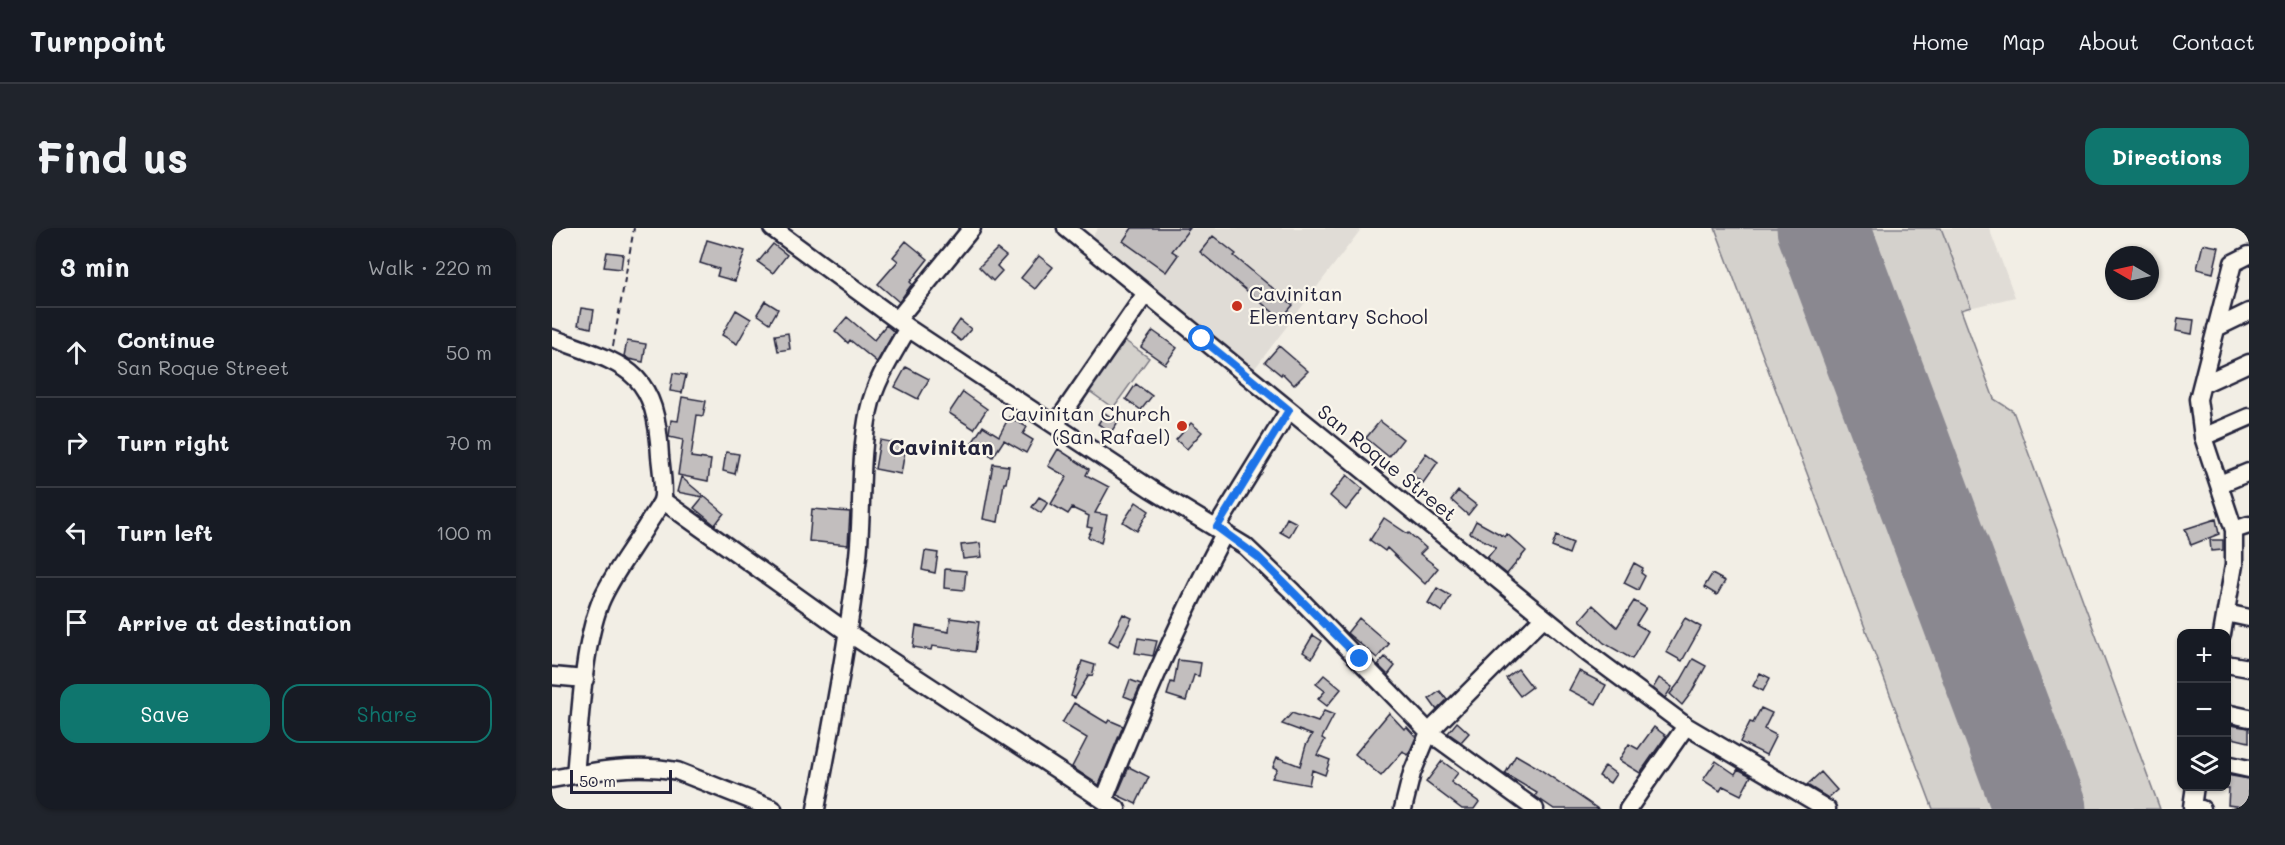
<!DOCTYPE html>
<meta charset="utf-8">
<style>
body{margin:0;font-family:Mali,sans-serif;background:#20242c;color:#f1f3f6}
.controls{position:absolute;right:18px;bottom:18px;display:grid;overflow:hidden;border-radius:12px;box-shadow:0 2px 4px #0004}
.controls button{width:54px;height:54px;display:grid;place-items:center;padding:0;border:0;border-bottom:2px solid #363941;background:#171b24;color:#f1f3f6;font:30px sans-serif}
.compass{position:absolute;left:1553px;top:18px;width:54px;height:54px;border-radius:50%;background:#171b24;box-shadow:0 2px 4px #0004;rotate:279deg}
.scale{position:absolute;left:18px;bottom:15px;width:102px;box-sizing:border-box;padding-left:6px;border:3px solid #22223b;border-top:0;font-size:16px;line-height:21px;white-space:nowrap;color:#22223b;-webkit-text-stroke:4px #fbf7ec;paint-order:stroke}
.stop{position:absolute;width:18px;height:18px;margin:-14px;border:4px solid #1a73e8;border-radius:50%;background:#fff}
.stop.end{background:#1a73e8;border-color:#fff;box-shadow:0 2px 6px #0008}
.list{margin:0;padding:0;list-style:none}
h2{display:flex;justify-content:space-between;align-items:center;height:78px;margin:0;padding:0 24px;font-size:26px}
h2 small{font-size:20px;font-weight:400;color:#9ea1a6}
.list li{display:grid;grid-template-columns:39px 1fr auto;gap:18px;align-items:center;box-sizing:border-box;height:90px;padding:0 24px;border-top:2px solid #363941}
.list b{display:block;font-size:22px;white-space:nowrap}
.list p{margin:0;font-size:20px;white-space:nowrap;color:#9ea1a6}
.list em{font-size:20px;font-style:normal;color:#9ea1a6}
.actions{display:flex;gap:12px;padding:18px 24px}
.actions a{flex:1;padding:14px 0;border:2px solid #0f766e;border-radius:18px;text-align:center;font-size:21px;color:#0f766e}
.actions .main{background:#0f766e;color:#fff}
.icon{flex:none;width:33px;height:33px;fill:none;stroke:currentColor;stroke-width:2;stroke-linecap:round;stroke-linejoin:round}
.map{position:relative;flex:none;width:1697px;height:581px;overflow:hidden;border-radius:18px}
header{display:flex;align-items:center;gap:36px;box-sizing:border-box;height:84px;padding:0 30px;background:#171b24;border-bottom:2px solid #363941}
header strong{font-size:28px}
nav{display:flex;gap:33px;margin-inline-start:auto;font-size:21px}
.intro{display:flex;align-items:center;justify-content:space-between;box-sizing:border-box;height:144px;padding:0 36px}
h1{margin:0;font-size:42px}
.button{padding:15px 27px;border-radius:18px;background:#0f766e;color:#fff;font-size:21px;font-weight:700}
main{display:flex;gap:36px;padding:0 36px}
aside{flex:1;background:#171b24;border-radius:18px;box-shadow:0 2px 4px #0004}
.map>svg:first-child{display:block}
.built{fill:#e0dcd6}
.green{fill:#d4d1cc;stroke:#7b7a84;stroke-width:1.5}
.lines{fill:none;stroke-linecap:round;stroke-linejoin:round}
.runway{stroke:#8a8890;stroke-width:93}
.building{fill:#c2bebe;stroke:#22223b;stroke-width:1.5}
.minor-casing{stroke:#22223b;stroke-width:21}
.path{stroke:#22223b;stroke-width:2;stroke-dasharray:6 4.5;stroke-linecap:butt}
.minor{stroke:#fbf7ec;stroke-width:16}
.route{stroke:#1a73e8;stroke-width:8}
.poi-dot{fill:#c8321e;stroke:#fbf7ec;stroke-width:2}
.labels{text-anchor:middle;stroke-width:4.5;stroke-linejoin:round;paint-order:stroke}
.poi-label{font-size:20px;fill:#22223b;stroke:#fbf7ec;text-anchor:start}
.street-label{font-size:20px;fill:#22223b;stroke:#fbf7ec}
.quarter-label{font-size:22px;font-weight:bold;fill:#22223b;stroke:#fbf7ec}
</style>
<header>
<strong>Turnpoint</strong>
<nav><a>Home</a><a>Map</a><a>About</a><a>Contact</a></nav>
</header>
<div class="intro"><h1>Find us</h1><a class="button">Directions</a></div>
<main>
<aside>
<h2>3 min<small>Walk · 220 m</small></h2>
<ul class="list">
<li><svg class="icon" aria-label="ahead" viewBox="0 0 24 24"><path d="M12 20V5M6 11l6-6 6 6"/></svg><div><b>Continue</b><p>San Roque Street</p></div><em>50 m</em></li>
<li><svg class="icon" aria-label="right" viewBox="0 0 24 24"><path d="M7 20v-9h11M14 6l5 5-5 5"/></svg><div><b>Turn right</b></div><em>70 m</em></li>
<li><svg class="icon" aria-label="left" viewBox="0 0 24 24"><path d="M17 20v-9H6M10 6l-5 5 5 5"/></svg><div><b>Turn left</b></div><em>100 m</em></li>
<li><svg class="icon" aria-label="arrive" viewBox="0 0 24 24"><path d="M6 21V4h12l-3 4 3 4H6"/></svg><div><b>Arrive at destination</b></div></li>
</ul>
<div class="actions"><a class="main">Save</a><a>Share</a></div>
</aside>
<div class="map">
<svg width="1697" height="581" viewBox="0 0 1697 581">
<rect width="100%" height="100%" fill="#f2eee5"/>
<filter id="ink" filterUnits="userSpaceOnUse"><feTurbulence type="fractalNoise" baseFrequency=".0167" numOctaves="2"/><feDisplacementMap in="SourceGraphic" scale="12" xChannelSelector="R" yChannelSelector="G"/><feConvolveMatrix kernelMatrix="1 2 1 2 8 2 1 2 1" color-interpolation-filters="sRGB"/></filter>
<g filter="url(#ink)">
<path class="built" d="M546,0H810L700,144L538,12Z
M1163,0H1437L1463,69L1409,82L1442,171L1461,183L1608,581H1381Z"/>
<path class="green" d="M1163,0H1232L1445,581H1381Z
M1310,0H1389L1419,79L1409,82L1442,171L1461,183L1608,581H1530Z
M572,112L597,130L561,180L536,162Z"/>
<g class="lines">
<path class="runway" d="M1271,0L1488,581"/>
</g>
<path class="building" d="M580,0H638L620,23L626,27L614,44L571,13Z
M661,8L684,26L682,28L741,77L729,91L648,24Z
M155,12L193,23L183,53L165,48L167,41L148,35Z
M354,13L376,31L358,54L360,56L347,74L326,56L346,33L341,29Z
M221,16L235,27L221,45L206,34Z
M1651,16L1667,19L1661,45L1645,41Z
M445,21L454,28L445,38L450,43L441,53L427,39Z
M55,24L71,26L69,41L52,39Z
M487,28L501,39L483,61L469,50Z
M213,73L226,81L218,95L205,86Z
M29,80L42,82L39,100L26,97Z
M184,82L199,91L185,116L170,107Z
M295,89L322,112L334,97L342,104L325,134L298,112L296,115L283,103Z
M1626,90L1642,92L1640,106L1624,103Z
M408,92L419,101L409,113L399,105Z
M601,103L625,120L613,136L589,119Z
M236,105L238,121L226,123L223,107Z
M75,113L94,116L91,134L77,131L72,128Z
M727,118L756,143L742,157L730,145L729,147L713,134Z
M354,139L377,151L366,171L343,159Z
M121,145L134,147L130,165L118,163Z
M584,156L600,168L589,182L574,171Z
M411,164L435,181L422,201L397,185Z
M130,169L154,173L151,188L145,187L139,229L159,232L156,253L126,247L131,212L117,209L119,192L126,193Z
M553,185L566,194L559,204L546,196Z
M457,189L475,199L471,206L481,212L474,225L452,212L441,229L420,215L431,198L447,208Z
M828,193L851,211L837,229L814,210Z
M639,195L650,204L635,221L624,212Z
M328,212L354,217L349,246L323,241Z
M506,221L537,241L534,247L557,259L543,285L555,287L549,315L536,309L540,300L535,299L537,288L520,280L516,286L499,276L515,249L496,238Z
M174,224L187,226L183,246L171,243Z
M874,225L886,234L871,255L859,246Z
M441,236L457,238L454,255H452L446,294L431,291Z
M795,247L811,261L794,282L778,268Z
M129,249L172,285L163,297L142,280L151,269L125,264Z
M906,263L924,277L916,287L899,272Z
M487,269L496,274L489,285L480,279Z
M584,274L597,283L585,303L571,294Z
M260,281L298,284L296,317L257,313Z
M735,290L745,295L737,309L728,304Z
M832,290L856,306L857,305L874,320L868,326L886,340L873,356L835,320L833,323L818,312Z
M1664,291L1667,306L1639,317L1633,301Z
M924,293L953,309L955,306L974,323L955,346L935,330L944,319L918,305Z
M1004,308L1021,315L1017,326L1000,319Z
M1658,312H1671V322L1659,323Z
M428,315L430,329L411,331L409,317Z
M373,323L386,325L383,345L370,342Z
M1082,335L1091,340L1089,345L1093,348L1086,362L1072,355Z
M393,341L414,343L412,362L392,360Z
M1160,346L1173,353L1165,367L1152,359Z
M885,360L899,368L890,384L876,375Z
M1082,373L1094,380L1084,396L1096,403L1080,431L1052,415L1028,392L1041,377L1065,399Z
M571,386L580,390L566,418L557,413Z
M398,390L427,394L423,424L380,418L379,422L361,419L364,398L397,404Z
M807,390L837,416L825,430L795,405Z
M1133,390L1149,399L1130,433L1114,424Z
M761,407L770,413L760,430L751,424Z
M586,410L605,413L601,428L583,425Z
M833,429L843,438L836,447L826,437Z
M1141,431L1154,438L1139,465L1130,477L1118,466L1129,452Z
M626,432L649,435L647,448L642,447L634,473L615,467L619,454L622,455Z
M530,433L543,437L540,448L537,447L523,470L519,468Z
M966,441L980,459L968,468L954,450Z
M1027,443L1054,457L1044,476L1017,462Z
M1208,445L1218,450L1211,463L1201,458Z
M772,447L789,461L775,478L766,471L773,463L764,456Z
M1107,450L1120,459L1113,470L1101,460Z
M578,452L589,456L582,472L572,468Z
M888,463L895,472L885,482L877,471Z
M522,475L555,495L557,492L571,498L547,557L520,539L535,510L510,495Z
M1209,480L1220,485L1212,501L1224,507L1214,527L1188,514L1198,494L1201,495Z
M772,483L782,487L770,510L773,512L765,527L778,532L773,547L760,542L757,557L720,550L725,541L721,539L725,529L748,538L754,517L760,507L730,496L740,485L766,494Z
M837,485L852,501L855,499L864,509L857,525L855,527L851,523L829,548L803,526Z
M905,494L917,505L909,514L896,505Z
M1678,497L1697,500V514L1676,509Z
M1102,499L1114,508L1088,545L1067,532L1077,516L1086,521Z
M964,527L983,538L1046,581H1002L983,568L985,565L953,546Z
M890,533L906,545L899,554L927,574L922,581H910L874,554Z
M1164,533L1183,546L1186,541L1199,548L1189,567L1171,558L1168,563L1151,552Z
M1053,538L1064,546L1058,555L1047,548Z
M577,539L597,549L584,576L565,567Z
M1269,544L1285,562L1276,570L1255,557Z
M1674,547L1697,551V580L1676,577L1677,560H1674Z"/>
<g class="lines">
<defs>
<path id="minor" d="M220,0L356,100L599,261L693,318L740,363L877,504L983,581
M514,0L1037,426L1134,498L1275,581
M345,92L420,0
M1664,100L1697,84
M0,110C73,137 104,140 108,228C109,239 113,264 110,273C106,281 100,289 95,297C80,322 59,348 48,375C30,422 28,496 23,547
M1651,156L1697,135
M503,197L594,65
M1651,209L1697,189
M1668,256L1697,244
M110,272L295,404L565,581
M665,299L737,182
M1682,302L1697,297
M1674,385L1697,390
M1670,406L1682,337V302L1651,209L1646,171L1681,35L1697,27
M1674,436L1697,440
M0,448L33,451
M1674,485L1697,490
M1674,536L1697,541
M0,551C42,543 83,535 125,543L221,581
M1643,558L1640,579L1650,581
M552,572C588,481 627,391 673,304
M264,581C280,497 296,413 306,328C311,280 307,230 317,182C323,153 341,126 356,100
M851,581L860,545L877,504L991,390
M1076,581L1134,498"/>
</defs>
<use href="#minor" class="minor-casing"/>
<path class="path" d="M61,118L82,0"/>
<use href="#minor" class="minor"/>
</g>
</g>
<g class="lines" filter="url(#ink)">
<path class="route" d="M650,111L737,182L665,299L706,329L808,431"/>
</g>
<g class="poi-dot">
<circle cx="685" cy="78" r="6"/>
<circle cx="630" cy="198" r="6"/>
</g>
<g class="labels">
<g class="poi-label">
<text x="697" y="73">Cavinitan<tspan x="697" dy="23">Elementary School</tspan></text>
<text x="618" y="193" text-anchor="end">Cavinitan Church<tspan x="618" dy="23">(San Rafael)</tspan></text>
</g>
<g class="street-label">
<text transform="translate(835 235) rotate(39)" y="7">San Roque Street</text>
</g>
<g class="quarter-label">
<text x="389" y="227">Cavinitan</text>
</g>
</g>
</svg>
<div class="controls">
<button>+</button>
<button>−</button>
<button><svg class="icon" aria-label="layers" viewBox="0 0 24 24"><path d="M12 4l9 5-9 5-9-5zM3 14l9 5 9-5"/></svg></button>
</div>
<svg class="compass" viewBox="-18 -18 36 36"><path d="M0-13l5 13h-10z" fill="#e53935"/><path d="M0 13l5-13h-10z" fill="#9ea1a6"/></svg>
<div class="scale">50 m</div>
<div class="stop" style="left:650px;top:111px"></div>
<div class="stop end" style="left:808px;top:431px"></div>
</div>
</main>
